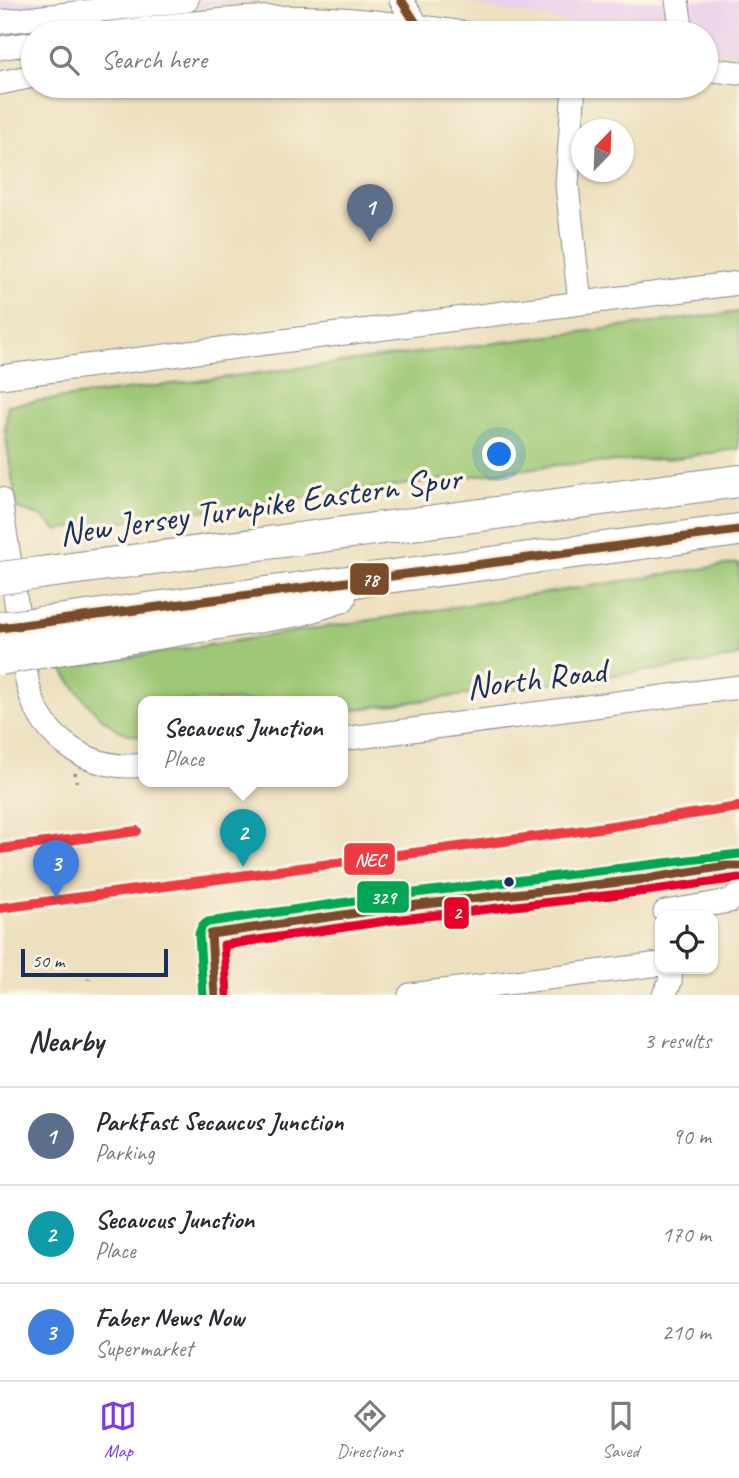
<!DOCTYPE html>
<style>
body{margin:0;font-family:Caveat,sans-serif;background:#f2f2f3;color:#2b2b33}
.controls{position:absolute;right:21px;bottom:21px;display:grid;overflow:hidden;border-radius:14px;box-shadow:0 2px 5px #0004}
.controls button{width:63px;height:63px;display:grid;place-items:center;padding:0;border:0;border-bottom:2px solid #e1e1e2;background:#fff;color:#2b2b33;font:35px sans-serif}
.compass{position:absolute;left:571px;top:119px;width:63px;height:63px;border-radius:50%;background:#fff;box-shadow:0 2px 5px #0004;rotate:23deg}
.scale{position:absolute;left:21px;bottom:18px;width:147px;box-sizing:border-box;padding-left:7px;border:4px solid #1b2f5e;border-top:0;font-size:19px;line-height:24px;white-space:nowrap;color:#1b2f5e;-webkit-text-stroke:5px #fcf5e5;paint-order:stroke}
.you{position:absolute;left:500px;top:455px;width:24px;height:24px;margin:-18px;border:5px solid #fff;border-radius:50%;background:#1a73e8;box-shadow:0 0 0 10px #1a73e833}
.badge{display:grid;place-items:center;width:46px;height:46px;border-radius:50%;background:#7c3aed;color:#fff;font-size:23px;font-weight:700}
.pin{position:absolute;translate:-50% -58px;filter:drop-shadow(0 2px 4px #0008)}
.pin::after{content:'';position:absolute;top:37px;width:24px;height:21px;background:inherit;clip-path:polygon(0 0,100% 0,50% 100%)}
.popup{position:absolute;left:138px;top:696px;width:210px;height:91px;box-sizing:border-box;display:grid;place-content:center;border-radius:14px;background:#fff;filter:drop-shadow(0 2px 5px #0005);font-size:23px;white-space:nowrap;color:#7c7c81}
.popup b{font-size:26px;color:#2b2b33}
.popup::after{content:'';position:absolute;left:50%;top:100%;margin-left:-14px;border:14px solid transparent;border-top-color:#fff}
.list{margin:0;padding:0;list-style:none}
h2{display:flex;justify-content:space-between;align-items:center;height:91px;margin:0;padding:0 28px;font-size:30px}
h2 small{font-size:23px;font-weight:400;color:#7c7c81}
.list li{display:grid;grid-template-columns:46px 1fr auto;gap:21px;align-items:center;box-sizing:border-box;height:98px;padding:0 28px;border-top:2px solid #e1e1e2}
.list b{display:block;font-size:26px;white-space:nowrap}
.list p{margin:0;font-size:23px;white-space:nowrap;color:#7c7c81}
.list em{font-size:23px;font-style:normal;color:#7c7c81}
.icon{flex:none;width:38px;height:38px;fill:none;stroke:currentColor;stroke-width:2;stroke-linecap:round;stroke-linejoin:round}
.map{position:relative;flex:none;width:739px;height:995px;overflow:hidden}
.search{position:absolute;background:#fff;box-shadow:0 2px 5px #0004;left:21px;right:21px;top:21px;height:77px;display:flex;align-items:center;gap:18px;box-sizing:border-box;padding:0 24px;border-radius:38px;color:#7c7c81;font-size:26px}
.sheet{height:385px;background:#fff}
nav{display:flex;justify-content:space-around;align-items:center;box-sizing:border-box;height:98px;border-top:2px solid #e1e1e2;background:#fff;font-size:19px;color:#7c7c81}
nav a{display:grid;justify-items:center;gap:4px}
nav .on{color:#7c3aed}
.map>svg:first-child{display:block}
.built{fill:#ebd1eb}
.green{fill:#9dc874;stroke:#5c7c69;stroke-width:2}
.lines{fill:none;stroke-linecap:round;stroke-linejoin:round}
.minor-casing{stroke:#84888e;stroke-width:25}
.highway-casing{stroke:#84888e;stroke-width:34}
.path{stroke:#84888e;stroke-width:3.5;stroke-dasharray:2 5;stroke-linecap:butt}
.minor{stroke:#fff;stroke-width:23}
.highway{stroke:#fff;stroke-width:32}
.highway-bridge-casing{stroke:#84888e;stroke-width:34;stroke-linecap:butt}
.highway-bridge{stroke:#fff;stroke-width:32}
.bus-1-casing{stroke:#fcf5e5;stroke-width:14}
.bus-2-casing{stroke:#fcf5e5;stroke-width:14}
.bus-3-casing{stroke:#fcf5e5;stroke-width:14}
.bus-1{stroke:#7a4b2a;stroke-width:9}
.bus-2{stroke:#e4002b;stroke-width:9}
.bus-3{stroke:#00a651;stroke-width:9}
.rail-1-casing{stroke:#fcf5e5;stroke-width:16}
.rail-1{stroke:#ee3a41;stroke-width:10}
.bus-dot{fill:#1b2f5e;stroke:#fcf5e5;stroke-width:2.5}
.labels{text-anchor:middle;stroke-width:7;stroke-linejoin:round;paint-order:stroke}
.street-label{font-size:35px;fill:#1b2f5e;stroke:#fcf5e5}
.line-badge{stroke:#fcf5e5;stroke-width:2.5}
.badge-label{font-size:19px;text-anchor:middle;font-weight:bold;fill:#fff}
</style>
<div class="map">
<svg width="739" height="995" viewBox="0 0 739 995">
<rect width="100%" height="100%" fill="#fcf5e5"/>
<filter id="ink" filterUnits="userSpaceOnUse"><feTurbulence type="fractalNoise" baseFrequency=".0143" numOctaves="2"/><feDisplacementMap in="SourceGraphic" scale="14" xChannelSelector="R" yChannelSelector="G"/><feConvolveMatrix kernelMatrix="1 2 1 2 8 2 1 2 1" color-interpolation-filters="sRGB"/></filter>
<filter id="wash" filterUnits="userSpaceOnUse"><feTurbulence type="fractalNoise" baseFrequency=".00686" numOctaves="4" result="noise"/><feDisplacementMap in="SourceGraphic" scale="28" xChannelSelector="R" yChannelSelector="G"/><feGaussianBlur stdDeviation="1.57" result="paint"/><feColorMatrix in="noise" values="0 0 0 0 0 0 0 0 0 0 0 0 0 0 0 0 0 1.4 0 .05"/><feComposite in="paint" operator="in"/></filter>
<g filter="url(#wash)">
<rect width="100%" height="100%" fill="#ede0be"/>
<path class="built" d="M0,0H263L0,31Z
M446,0H739V53L706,49V33H622Z"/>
<path class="green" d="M739,312V449L677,458L557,465L56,530L43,517L17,509L5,431L8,405Z
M739,563V656L699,664L343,711V701H143V736C109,738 78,693 61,668Z"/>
</g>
<g filter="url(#ink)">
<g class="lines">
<defs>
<path id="minor" d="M401,0L417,25
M677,0L682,33
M0,22L187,0
M111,33C159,27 208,20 256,18C326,15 396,23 465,33
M0,48L33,43
M706,69L739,73
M0,83L33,76
M574,86L567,185L580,303
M0,377L739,283
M0,499C6,537 12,576 18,615C21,639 23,665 29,689C42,740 92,772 143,765
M343,739L739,687
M665,912L730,901L739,895
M215,995L211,934L391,908L646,879L726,866H739
M410,995L660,964
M664,995L670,982L671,969"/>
<path id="highway" d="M40,573L739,481
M49,622L739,530
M52,650L299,610L340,597"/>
</defs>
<use href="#minor" class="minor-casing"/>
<use href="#highway" class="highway-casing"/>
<path class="path" d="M75,773L77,785
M89,978V981"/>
<use href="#minor" class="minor"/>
<use href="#highway" class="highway"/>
<defs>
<path id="highway-bridge" d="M0,578L40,573
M0,628L49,622
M0,659L52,650"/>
</defs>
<use href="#highway-bridge" class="highway-bridge-casing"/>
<use href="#highway-bridge" class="highway-bridge"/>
<defs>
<path id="bus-1" d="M401,0L417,25L465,33
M0,628L739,530
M215,995L211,934L391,908L646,879L726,866H739"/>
<path id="bus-2" d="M227,994L224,945L393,920L647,891L739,878"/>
<path id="bus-3" d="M203,995L199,934L202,926L208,922L390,896L739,854"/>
</defs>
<use href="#bus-1" class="bus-1-casing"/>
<use href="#bus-2" class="bus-2-casing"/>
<use href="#bus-3" class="bus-3-casing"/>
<use href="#bus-1" class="bus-1"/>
<use href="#bus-2" class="bus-2"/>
<use href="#bus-3" class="bus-3"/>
<defs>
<path id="rail-1" d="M0,849L137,831
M0,908L579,831L739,807"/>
</defs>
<use href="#rail-1" class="rail-1-casing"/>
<use href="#rail-1" class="rail-1"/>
</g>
</g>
<circle class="bus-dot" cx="509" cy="882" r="6"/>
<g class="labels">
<g class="street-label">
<text transform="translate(260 505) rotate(-8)" y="12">New Jersey Turnpike Eastern Spur</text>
<text transform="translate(536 678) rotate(-7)" y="12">North Road</text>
</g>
</g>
<g class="line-badge">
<rect x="349" y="562" width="41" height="34" rx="7" fill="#7a4b2a"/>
<rect x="343" y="842" width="53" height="34" rx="7" fill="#ee3a41"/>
<rect x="356" y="880" width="54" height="34" rx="7" fill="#00a651"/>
<rect x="443" y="896" width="27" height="34" rx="7" fill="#e4002b"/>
</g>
<g class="badge-label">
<text x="370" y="586">78</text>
<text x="370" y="866">NEC</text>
<text x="383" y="904">329</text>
<text x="457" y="919">2</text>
</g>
</svg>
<div class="controls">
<button><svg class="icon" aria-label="locate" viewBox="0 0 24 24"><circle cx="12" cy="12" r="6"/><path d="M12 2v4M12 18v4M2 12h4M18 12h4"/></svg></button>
</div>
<svg class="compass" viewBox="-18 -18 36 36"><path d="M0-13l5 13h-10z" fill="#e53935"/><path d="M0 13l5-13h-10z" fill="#7c7c81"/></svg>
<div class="scale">50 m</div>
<div class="you"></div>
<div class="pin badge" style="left:370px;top:242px;background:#5c6f8a">1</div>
<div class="pin badge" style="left:243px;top:867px;background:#0f9aa8">2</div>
<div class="popup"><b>Secaucus Junction</b>Place</div>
<div class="pin badge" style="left:56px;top:898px;background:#3f7fe0">3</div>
<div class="search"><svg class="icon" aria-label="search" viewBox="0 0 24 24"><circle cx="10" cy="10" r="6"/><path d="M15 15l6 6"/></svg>Search here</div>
</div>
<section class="sheet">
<h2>Nearby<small>3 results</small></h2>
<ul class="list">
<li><span class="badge" style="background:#5c6f8a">1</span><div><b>ParkFast Secaucus Junction</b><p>Parking</p></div><em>90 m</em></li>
<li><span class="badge" style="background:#0f9aa8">2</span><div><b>Secaucus Junction</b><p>Place</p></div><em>170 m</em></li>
<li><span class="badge" style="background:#3f7fe0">3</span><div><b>Faber News Now</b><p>Supermarket</p></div><em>210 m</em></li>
</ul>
</section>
<nav>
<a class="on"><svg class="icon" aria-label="map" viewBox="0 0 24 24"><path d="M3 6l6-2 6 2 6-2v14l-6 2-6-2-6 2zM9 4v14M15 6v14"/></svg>Map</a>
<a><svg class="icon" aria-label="directions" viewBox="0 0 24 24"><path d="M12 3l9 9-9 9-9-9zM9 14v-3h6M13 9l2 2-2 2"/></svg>Directions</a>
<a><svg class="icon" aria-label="saved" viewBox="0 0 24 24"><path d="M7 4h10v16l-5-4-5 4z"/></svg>Saved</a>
</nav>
